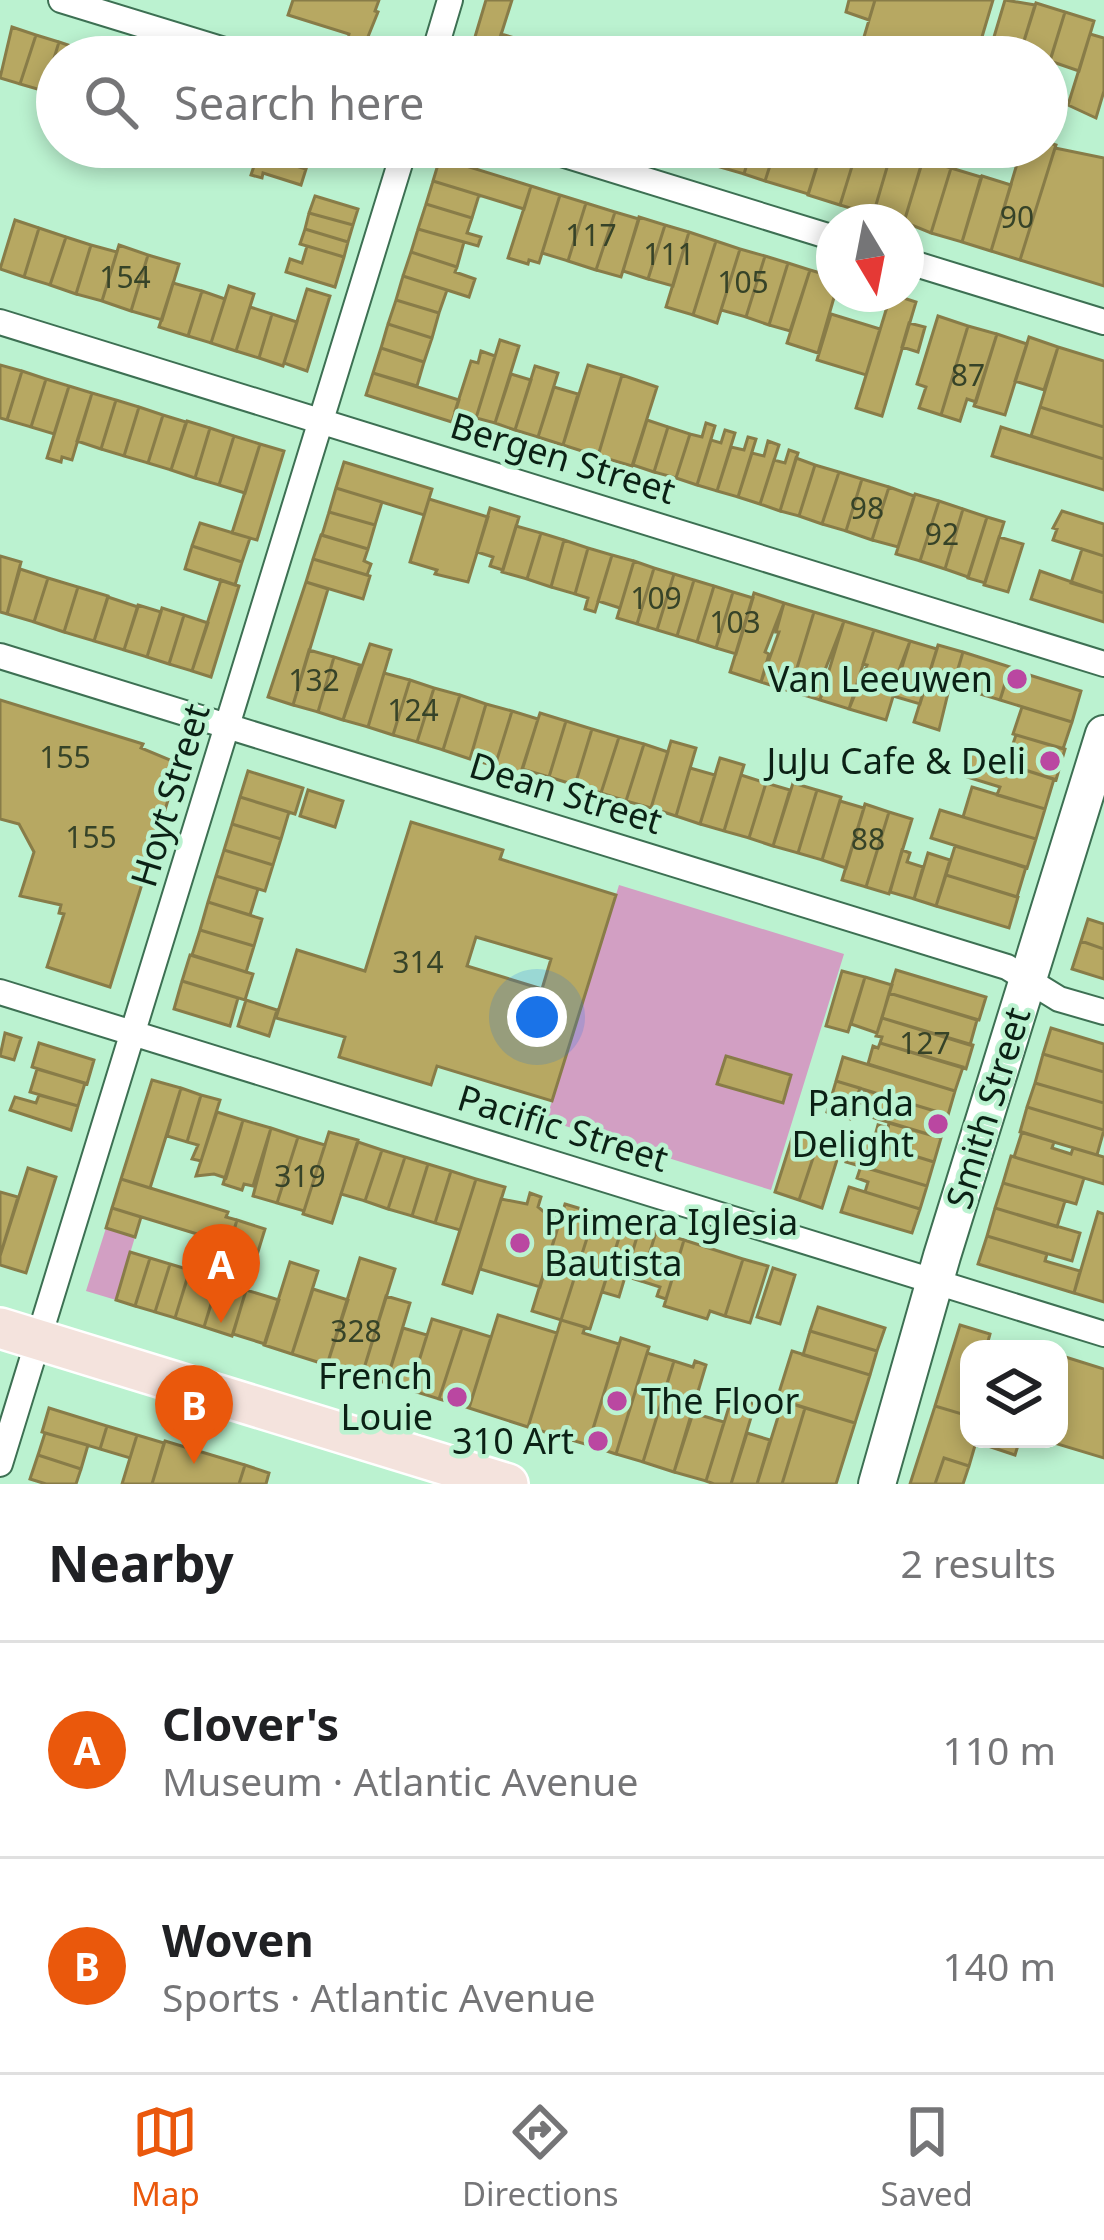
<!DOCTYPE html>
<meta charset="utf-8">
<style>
body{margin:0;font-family:"Noto Sans",sans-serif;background:#f2f2f2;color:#202124}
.controls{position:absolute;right:36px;bottom:36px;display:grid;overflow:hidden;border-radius:24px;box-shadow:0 6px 18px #0003}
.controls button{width:108px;height:108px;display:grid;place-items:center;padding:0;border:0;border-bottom:3px solid #e0e0e0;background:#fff;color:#202124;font:60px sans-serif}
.compass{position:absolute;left:816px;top:204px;width:108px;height:108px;border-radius:50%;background:#fff;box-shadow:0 6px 18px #0003;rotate:170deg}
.you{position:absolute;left:537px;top:1017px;width:42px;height:42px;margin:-30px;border:9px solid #fff;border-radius:50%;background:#1a73e8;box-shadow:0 0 0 18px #1a73e833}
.badge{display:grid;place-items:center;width:78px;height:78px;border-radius:50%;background:#ea580c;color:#fff;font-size:39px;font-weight:700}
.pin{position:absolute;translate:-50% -99px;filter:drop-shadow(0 3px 6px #0008)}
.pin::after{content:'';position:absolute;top:63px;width:42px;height:36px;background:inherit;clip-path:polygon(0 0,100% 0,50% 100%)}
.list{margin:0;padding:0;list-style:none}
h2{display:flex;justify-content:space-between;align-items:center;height:156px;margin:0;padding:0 48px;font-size:51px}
h2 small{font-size:39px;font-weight:400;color:#757577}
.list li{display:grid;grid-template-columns:78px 1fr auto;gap:36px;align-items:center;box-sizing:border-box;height:216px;padding:0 48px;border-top:3px solid #e0e0e0}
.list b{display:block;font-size:45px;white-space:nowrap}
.list p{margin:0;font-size:39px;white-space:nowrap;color:#757577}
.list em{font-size:39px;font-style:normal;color:#757577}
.icon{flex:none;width:66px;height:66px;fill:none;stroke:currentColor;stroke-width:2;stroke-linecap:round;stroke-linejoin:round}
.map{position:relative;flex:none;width:1104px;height:1484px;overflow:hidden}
.search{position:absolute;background:#fff;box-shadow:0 6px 18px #0003;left:36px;right:36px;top:36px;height:132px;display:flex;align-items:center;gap:30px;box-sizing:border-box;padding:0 42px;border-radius:66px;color:#757577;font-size:45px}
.sheet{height:588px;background:#fff}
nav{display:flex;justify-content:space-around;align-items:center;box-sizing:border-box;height:168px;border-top:3px solid #e0e0e0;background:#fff;font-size:33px;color:#757577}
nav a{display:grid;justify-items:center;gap:6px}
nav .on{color:#ea580c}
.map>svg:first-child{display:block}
.green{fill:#d29fc3}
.building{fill:#b7a862;stroke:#887c48;stroke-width:3;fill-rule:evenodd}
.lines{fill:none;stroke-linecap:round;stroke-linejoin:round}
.street-casing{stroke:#3d7053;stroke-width:28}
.secondary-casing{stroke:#3d7053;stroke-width:40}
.primary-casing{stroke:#fff;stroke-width:44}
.street{stroke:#fff;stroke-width:24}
.secondary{stroke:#fff;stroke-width:36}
.primary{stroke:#f4e3dd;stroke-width:39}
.poi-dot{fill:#ba47a1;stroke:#bbf2d0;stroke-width:4.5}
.labels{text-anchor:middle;stroke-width:9;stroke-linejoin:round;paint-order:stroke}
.number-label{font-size:30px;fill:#364328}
.street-label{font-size:36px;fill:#0b2115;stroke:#bbf2d0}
.poi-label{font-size:36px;fill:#0b2115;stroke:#bbf2d0;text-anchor:end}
</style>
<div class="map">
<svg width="1104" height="1484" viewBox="0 0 1104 1484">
<rect width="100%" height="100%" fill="#bbf2d0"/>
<path class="green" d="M619,885L844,954L771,1190L546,1120Z
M106,1228L135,1237L116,1300L86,1291Z"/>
<path class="building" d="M293,0H379L375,11L378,12L365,44L348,38L349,34L288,15Z
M486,0H512L494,57H469Z
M849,0H875L869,20L846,12Z
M875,0H993L976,57H858Z
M1005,0L1035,5L1019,57H988Z
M1036,3L1065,12L1048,67L1047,57H1019Z
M1065,12L1094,21L1079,71L1050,61Z
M12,27L36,35L20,84L0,78Z
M501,34L525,41L521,57H494Z
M1090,34L1104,38V91L1096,118L1068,105Z
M36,35L59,42L44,91L20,84Z
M604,38L629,45L625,57H598Z
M59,42L83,50L81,57H57V95L44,91Z
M1047,142L1056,145L1020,260L991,251L1022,147H1047Z
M260,147H313L306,169L258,154Z
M325,147H379L374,164Z
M700,147H726L720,167L696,160Z
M726,147H752L744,174L720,167Z
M752,147H776L765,181L744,174Z
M776,147H823L808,194L765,181Z
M823,147H858L840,205L808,195Z
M858,147H893L873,215L840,205Z
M893,147L926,150L904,222L873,215Z
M1055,148L1104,158V286L1020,260Z
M258,154L306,169L301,185L263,173L262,178L251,175Z
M440,158L531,186L524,209L433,181Z
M923,159L951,168L931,233L904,222Z
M951,168L981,177L962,242L931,233Z
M982,176L1011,185L991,251L962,242Z
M433,181L479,195L472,218L426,204Z
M531,186L560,195L539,263L529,260L528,264L508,258Z
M560,195L586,203L568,261L542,253Z
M315,196L358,209L353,225L309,213Z
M586,203L615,212L596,270L568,261Z
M426,204L472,218L467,233L481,237L478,246L418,229Z
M615,212L639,219L621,277L596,270Z
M309,213L353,225L348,242L305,229Z
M639,217L665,225L648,279L623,271Z
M15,220L39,228L24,277L0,269Z
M665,225L689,232L673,286L648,279Z
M39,228L66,237L50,285L24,277Z
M305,229L348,242L344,257L300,244Z
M418,229L464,242L457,267L411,252Z
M689,232L716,241L693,315L666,307Z
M66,237L91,245L76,294L50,285Z
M716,241L740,249L717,323L693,315Z
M91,245L117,252L102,301L76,294Z
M119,245L148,255L131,311L102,301Z
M307,246L344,257L335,287L286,272L290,259L302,263Z
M740,249L765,256L746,317L721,310Z
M411,252L457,267L455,272L475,279L469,297L403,276Z
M148,255L179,264L162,320L131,311Z
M765,256L788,263L769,325L746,317Z
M788,263L810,270L790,331L769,325Z
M810,270L834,277L835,294L818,353L787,343Z
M403,276L447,290L439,313L396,300Z
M173,283L202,291L188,336L159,327Z
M229,286L254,294L236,351L211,343Z
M307,289L330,296L307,371L284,363Z
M202,291L225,299L211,343L188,336Z
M891,294L916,302L882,416L856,408Z
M396,300L439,313L432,338L388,324Z
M250,307L272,314L259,358L236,351Z
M272,314L297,322L283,366L259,358Z
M831,314L880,329L866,375L817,360Z
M938,316L968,326L941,415L919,408L926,387L917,384Z
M909,323L925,327L918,352L902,347Z
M388,324L432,338L424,362L381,348Z
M968,326L997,334L976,402L967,399L960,421L941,415Z
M997,334L1027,344L1005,415L974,406Z
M1029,337L1058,347L1044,390L1015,381Z
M500,340L519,346L495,423L476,418Z
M1058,347L1104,361V427L1040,407Z
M381,348L424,362L417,386L373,373Z
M481,351L495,356L476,418L455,411L471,361L478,363Z
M0,365L22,371L7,420L0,418Z
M588,365L622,375L598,456L563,445Z
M535,366L558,373L538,437L515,430Z
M22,371L46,379L31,427L7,420Z
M373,373L459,400L452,422L366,395Z
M511,374L531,380L515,430L495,423Z
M622,375L657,387L632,466L598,456Z
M46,379L69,386L54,434L31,427Z
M69,386L92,393L72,460L62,457L61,462L47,458Z
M554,387L578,394L563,445L538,437Z
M92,393L116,400L101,449L77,441Z
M116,400L139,407L124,456L101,449Z
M139,407L163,415L148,463L124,456Z
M1040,407L1104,427V459L1031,436Z
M163,415L186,422L171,470L148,463Z
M647,420L668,427L654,472L633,465Z
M187,421L210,428L195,478L171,470Z
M706,423L715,426L697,485L676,478L690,434L702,437Z
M668,427L690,434L676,478L654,472Z
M1001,427L1104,459V490L992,456Z
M210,428L234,436L219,485L195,478Z
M725,430L735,433L717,491L697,485L711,440L721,443Z
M234,436L260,444L245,493L219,485Z
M748,437L756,439L738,497L717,491L731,447L744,450Z
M768,441L779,445L760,504L738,497L752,453L764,456Z
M260,444L284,451L257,540L232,533Z
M789,450L798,453L780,511L760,504L774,460L785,463Z
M796,458L815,465L799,516L780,511Z
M344,462L432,489L424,515L336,488Z
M815,465L839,472L822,524L799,516Z
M839,472L862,479L846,531L822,524Z
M862,479L889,487L872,540L846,531Z
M889,487L914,496L898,547L872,540Z
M336,488L382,502L375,525L329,512Z
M915,494L939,501L920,561L896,554Z
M429,499L488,517L468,582L435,574L437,570L410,562Z
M939,501L963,509L945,569L920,561Z
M490,508L519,517L503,570L490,566L493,557L477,552Z
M963,509L987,517L968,577L945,569Z
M1062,511L1104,524V556L1053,540L1057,529L1053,528Z
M329,512L375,525L368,549L322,535Z
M987,517L1004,522L985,583L968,578Z
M200,523L250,538L242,562L192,546Z
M516,526L541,533L527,579L502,572Z
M541,533L564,540L551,587L527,579Z
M321,535L368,549L364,561L371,564L367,575L313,559Z
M999,537L1023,544L1008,592L984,585Z
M564,540L588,548L575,594L551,587Z
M192,546L242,562L235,585L185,569Z
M588,548L612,555L595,612L585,609L588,598L575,594Z
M1082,549L1104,556V593L1071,583Z
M612,555L634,561L620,608L598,601Z
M0,556L21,562L7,614L0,612Z
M313,559L370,576L363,599L306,582Z
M634,561L654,568L637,624L617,618Z
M654,568L674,574L657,630L637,624Z
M20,569L48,578L34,622L7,614Z
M1040,571L1104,593V622L1031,599Z
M674,574L694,580L677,636L657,630Z
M48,578L78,587L64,632L34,622Z
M221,580L239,586L211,677L192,671Z
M694,580L714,586L697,642L677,636Z
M306,582L328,589L293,705L268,697Z
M714,586L733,592L716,648L697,642Z
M78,587L108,596L94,641L64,632Z
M733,592L753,598L736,654L716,648Z
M754,593L784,603L765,652L769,654L761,682L730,672Z
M108,597L138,607L124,650L94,641Z
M784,603L814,612L790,691L761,682L779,632H776Z
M138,605L161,612L147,657L124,650Z
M162,608L184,615L169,664L147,657Z
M814,612L844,621L825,670L828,672L820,700L790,691Z
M184,615L208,623L192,671L169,664Z
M844,621L874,630L849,709L820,700Z
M874,630L910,641L892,689L895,690L886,720L849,709L867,665L863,664Z
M910,641L937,649L920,704L893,696Z
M370,644L391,650L368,727L343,720Z
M938,645L963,652L954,682L950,685L939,730L914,722Z
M309,650L334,657L318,712L293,705Z
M963,652L1010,667L1000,700L953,686Z
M334,657L360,665L343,720L318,712Z
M1010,669L1081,691L1072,722L1000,700Z
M384,673L410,680L393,735L368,727Z
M410,680L434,688L417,742L393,735Z
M434,688L460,695L443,750L417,742Z
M460,695L486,704L470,759L443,750Z
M0,700L143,744L141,748L175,762L169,779L174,781L110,987L47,967L64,914L59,913L61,905L20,896L34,852L19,824L0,819Z
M486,704L512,711L495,766L470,759Z
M1022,707L1072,722L1063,749L1013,734Z
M512,711L538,719L521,774L495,766Z
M540,713L566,721L549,777L522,769Z
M566,721L592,729L575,785L549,777Z
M592,729L619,737L601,793L575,785Z
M1016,735L1065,749L1056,780L1006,764Z
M619,737L644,744L626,801L601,793Z
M671,741L696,748L676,816L651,808Z
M644,744L668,752L651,808L626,801Z
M971,753L1054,779L1045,809L997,795L1000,787L964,776Z
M720,758L744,765L724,831L700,824Z
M690,768L715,775L700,824L676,816Z
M248,771L303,788L295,814L240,797Z
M741,775L766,783L749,838L724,831Z
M766,783L790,790L773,846L749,838Z
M793,783L817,790L798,853L773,846Z
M972,787L1045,809L1036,839L963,817Z
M308,790L343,801L335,827L300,816Z
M817,790L841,797L822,860L798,853Z
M240,797L289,812L281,839L232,824Z
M840,801L864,808L846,868L822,860Z
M865,804L889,812L866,887L842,880Z
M940,810L1036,839L1027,868L931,838Z
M889,812L912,819L889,894L866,887Z
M411,822L503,850L500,859L616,895L552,1101L437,1066L431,1085L339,1057L345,1037L276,1018L297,950L365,971ZM476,937L551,959L542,989L467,966Z
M232,824L281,839L273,865L224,850Z
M955,846L1026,867L1017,897L946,875Z
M224,850L273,865L265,891L216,876Z
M902,850L910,853L907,862L923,867L914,899L890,892Z
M928,853L950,860L936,906L914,899Z
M946,875L1018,897L1009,928L936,906Z
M216,876L258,889L250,915L208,902Z
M208,902L262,919L254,946L200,930Z
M1088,919L1104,924V949L1081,941Z
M200,930L254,946L246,972L192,955Z
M1081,941L1104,949V979L1072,969Z
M190,955L253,974L245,1000L182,981Z
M896,970L986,997L979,1020L889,993Z
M842,971L865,977L848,1032L826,1026Z
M865,977L892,985L877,1033L851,1024Z
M182,981L238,998L230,1026L174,1009Z
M889,993L977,1020L970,1045L882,1018Z
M246,1000L277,1010L269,1036L238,1026Z
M882,1018L973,1045L966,1069L880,1043L882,1037L876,1036Z
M1051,1028L1104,1044V1072L1043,1054Z
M5,1033L21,1038L14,1060L0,1056Z
M39,1043L94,1060L87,1084L32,1067Z
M880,1043L963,1067L955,1091L868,1064L873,1046L878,1048Z
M1043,1054L1104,1072V1103L1035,1083Z
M726,1056L791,1075L783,1103L717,1084Z
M843,1057L955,1091L948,1115L836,1081Z
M37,1069L85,1083L78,1106L30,1092Z
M152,1080L181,1088L150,1188L121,1179Z
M836,1081L860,1088L850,1119L827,1112Z
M1035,1083L1104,1103V1130L1027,1107Z
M181,1088L201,1095L187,1142L167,1136Z
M865,1090L948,1115L941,1138L871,1117L874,1107L861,1103Z
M39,1095L78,1106L71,1130L10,1110L15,1097L36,1103Z
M201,1095L220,1100L201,1161L192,1159L198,1145L187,1142Z
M1027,1107L1104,1130L1097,1155L1020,1132Z
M217,1112L243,1120L236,1145L226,1178L214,1174L196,1176Z
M243,1120L271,1128L253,1186L244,1184L242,1190L223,1184Z
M889,1123L941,1138L934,1162L873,1143L878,1125L888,1128Z
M271,1128L298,1137L277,1203L253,1196Z
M329,1132L358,1140L332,1223L303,1214Z
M794,1132L819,1140L799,1200L775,1192Z
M1022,1132L1054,1142L1052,1148L1071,1154L1073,1148L1104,1157V1184L1014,1157Z
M298,1137L325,1145L304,1211L277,1203Z
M819,1140L841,1147L822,1208L799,1200Z
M865,1141L934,1162L927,1186L846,1162L851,1146L862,1149Z
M358,1142L382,1150L365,1201L341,1194Z
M382,1150L405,1157L388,1209L365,1201Z
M1011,1156L1084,1178L1076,1204L1003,1183Z
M405,1157L428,1164L412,1216L388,1209Z
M428,1164L451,1171L435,1223L412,1216Z
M861,1166L927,1186L920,1209L865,1192L868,1182L857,1178Z
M28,1168L56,1177L26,1273L0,1265V1256Z
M451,1171L476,1179L460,1230L435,1223Z
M121,1179L228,1212L226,1217L237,1220L230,1244L112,1208Z
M476,1179L505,1187L472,1293L443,1284Z
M1003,1183L1065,1201L1057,1227L995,1208Z
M849,1187L920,1209L912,1233L841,1212Z
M0,1192L18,1197L0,1256Z
M530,1193L541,1197L538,1207L544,1212L561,1217L540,1287L480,1269L501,1199L527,1204Z
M565,1204L595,1213L561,1320L532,1311Z
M112,1208L141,1217L135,1237L106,1228Z
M995,1208L1080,1233L1072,1261L987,1236Z
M1098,1212L1104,1214V1302L1074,1293Z
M595,1213L624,1222L590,1329L561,1320Z
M237,1220L265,1229L232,1336L204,1327Z
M624,1222L640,1227L619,1297L602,1292Z
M640,1227L656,1232L641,1281L625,1276Z
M656,1232L684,1240L666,1299L657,1296L660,1287L641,1281Z
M987,1236L1047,1254L1045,1261L1080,1271L1074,1293L978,1264Z
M684,1240L743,1259L725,1316L710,1311L707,1319L664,1306Z
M197,1246L226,1255L204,1327L175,1318Z
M130,1252L150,1258L135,1306L116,1300Z
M150,1258L170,1264L155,1312L135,1306Z
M360,1258L395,1269L362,1375L327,1365Z
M743,1259L768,1266L750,1323L725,1316Z
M290,1262L318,1271L292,1354L264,1345Z
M170,1264L190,1270L175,1318L155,1312Z
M773,1268L795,1275L780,1324L757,1317Z
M313,1289L348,1300L327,1365L292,1354Z
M246,1290L279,1300L265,1344L233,1334Z
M386,1296L410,1303L386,1383L362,1375Z
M818,1307L885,1328L877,1351L810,1331Z
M498,1315L557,1333L528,1427L469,1408Z
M432,1319L462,1328L439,1399L410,1390Z
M561,1320L585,1327L583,1333L619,1344L588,1445L528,1427Z
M960,1325L990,1334L986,1349H969V1403L965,1415L935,1406Z
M403,1328L427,1335L410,1390L386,1383Z
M462,1328L491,1337L469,1408L439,1399Z
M810,1331L877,1351L870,1375L803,1355Z
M621,1338L649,1347L616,1454L588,1445Z
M792,1351L870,1375L855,1423L777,1399Z
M647,1353L674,1361L643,1462L616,1454Z
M1059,1355L1104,1369V1458L1054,1443L1059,1439Z
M674,1361L693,1367L695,1361L706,1365L674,1472L643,1462Z
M732,1397L755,1404L731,1484H714L706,1481Z
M783,1401L805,1408L782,1484H757Z
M935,1406L969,1416V1439H1020L1015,1455L976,1442L969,1466L944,1458L935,1484H910Z
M49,1408L107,1426L100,1449L42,1432Z
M805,1408L855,1423L836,1484H782Z
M693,1413L724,1422L706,1481L674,1472Z
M107,1426L137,1435L130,1458L100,1449Z
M45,1433L88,1445L81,1469L38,1455Z
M747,1433L770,1440L757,1484H731Z
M137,1435L164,1443L152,1484H122Z
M165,1441L245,1465L239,1484H152Z
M38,1455L81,1469L76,1484H46L30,1479Z
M944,1458L969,1466L963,1484H935Z
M245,1465L269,1473L266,1484H239Z"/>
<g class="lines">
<defs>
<path id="street" d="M61,0L247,57
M433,57L450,0
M539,147L834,238
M906,261L1104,322
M0,322L1104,664
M0,656L1007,967L1059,999L1104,1012
M0,992L1104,1334
M0,1464L405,147"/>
<path id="secondary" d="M877,1484L942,1256L1104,734"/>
<path id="primary" d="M0,1328L508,1484"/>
</defs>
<use href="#street" class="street-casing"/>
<use href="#secondary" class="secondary-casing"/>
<use href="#primary" class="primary-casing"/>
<use href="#street" class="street"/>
<use href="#secondary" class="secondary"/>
<use href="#primary" class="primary"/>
</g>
<g class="poi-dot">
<circle cx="1017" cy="679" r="12"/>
<circle cx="1050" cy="761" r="12"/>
<circle cx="938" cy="1124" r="12"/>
<circle cx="520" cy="1243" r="12"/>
<circle cx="457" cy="1397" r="12"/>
<circle cx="617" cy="1401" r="12"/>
<circle cx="598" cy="1441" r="12"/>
</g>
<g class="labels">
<g class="number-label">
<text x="1017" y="228">90</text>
<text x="591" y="246">117</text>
<text x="669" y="265">111</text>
<text x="125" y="288">154</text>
<text x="743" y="293">105</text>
<text x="968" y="386">87</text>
<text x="867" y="519">98</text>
<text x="942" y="545">92</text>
<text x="656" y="609">109</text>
<text x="735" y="633">103</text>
<text x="314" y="691">132</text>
<text x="413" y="721">124</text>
<text x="65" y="768">155</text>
<text x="91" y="848">155</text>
<text x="868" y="850">88</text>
<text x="418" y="973">314</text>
<text x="925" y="1054">127</text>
<text x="300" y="1187">319</text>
<text x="356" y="1342">328</text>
</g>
<g class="street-label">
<text transform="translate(563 458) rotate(17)" y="13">Bergen Street</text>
<text transform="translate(566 793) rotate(17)" y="13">Dean Street</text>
<text transform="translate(170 795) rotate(-73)" y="13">Hoyt Street</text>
<text transform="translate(988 1108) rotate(-73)" y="13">Smith Street</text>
<text transform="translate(563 1128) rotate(17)" y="13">Pacific Street</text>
</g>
<g class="poi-label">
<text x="993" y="692">Van Leeuwen</text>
<text x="1026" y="774">JuJu Cafe &amp; Deli</text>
<text x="914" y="1116">Panda<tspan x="914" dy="41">Delight</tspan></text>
<text x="544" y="1235" text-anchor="start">Primera Iglesia<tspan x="544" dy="41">Bautista</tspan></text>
<text x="433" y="1389">French<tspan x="433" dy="41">Louie</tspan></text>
<text x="641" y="1414" text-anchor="start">The Floor</text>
<text x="574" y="1454">310 Art</text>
</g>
</g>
</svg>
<div class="controls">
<button><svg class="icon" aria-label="layers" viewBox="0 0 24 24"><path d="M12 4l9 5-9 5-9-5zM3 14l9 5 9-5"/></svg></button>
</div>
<svg class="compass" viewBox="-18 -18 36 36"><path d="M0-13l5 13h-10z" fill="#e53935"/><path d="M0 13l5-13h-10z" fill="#757577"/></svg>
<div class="you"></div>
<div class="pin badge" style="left:221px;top:1323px">A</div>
<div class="pin badge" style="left:194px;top:1464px">B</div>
<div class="search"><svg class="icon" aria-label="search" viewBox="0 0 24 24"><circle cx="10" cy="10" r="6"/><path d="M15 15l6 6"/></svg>Search here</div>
</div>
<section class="sheet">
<h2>Nearby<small>2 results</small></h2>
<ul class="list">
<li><span class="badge">A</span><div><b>Clover's</b><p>Museum · Atlantic Avenue</p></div><em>110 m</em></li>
<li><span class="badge">B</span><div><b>Woven</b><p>Sports · Atlantic Avenue</p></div><em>140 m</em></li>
</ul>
</section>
<nav>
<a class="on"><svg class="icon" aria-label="map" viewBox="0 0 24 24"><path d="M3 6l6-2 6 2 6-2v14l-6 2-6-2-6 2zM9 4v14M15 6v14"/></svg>Map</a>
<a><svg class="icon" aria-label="directions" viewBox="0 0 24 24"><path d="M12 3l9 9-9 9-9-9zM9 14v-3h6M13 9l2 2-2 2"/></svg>Directions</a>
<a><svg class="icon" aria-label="saved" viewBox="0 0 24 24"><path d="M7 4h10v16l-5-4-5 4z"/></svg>Saved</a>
</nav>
